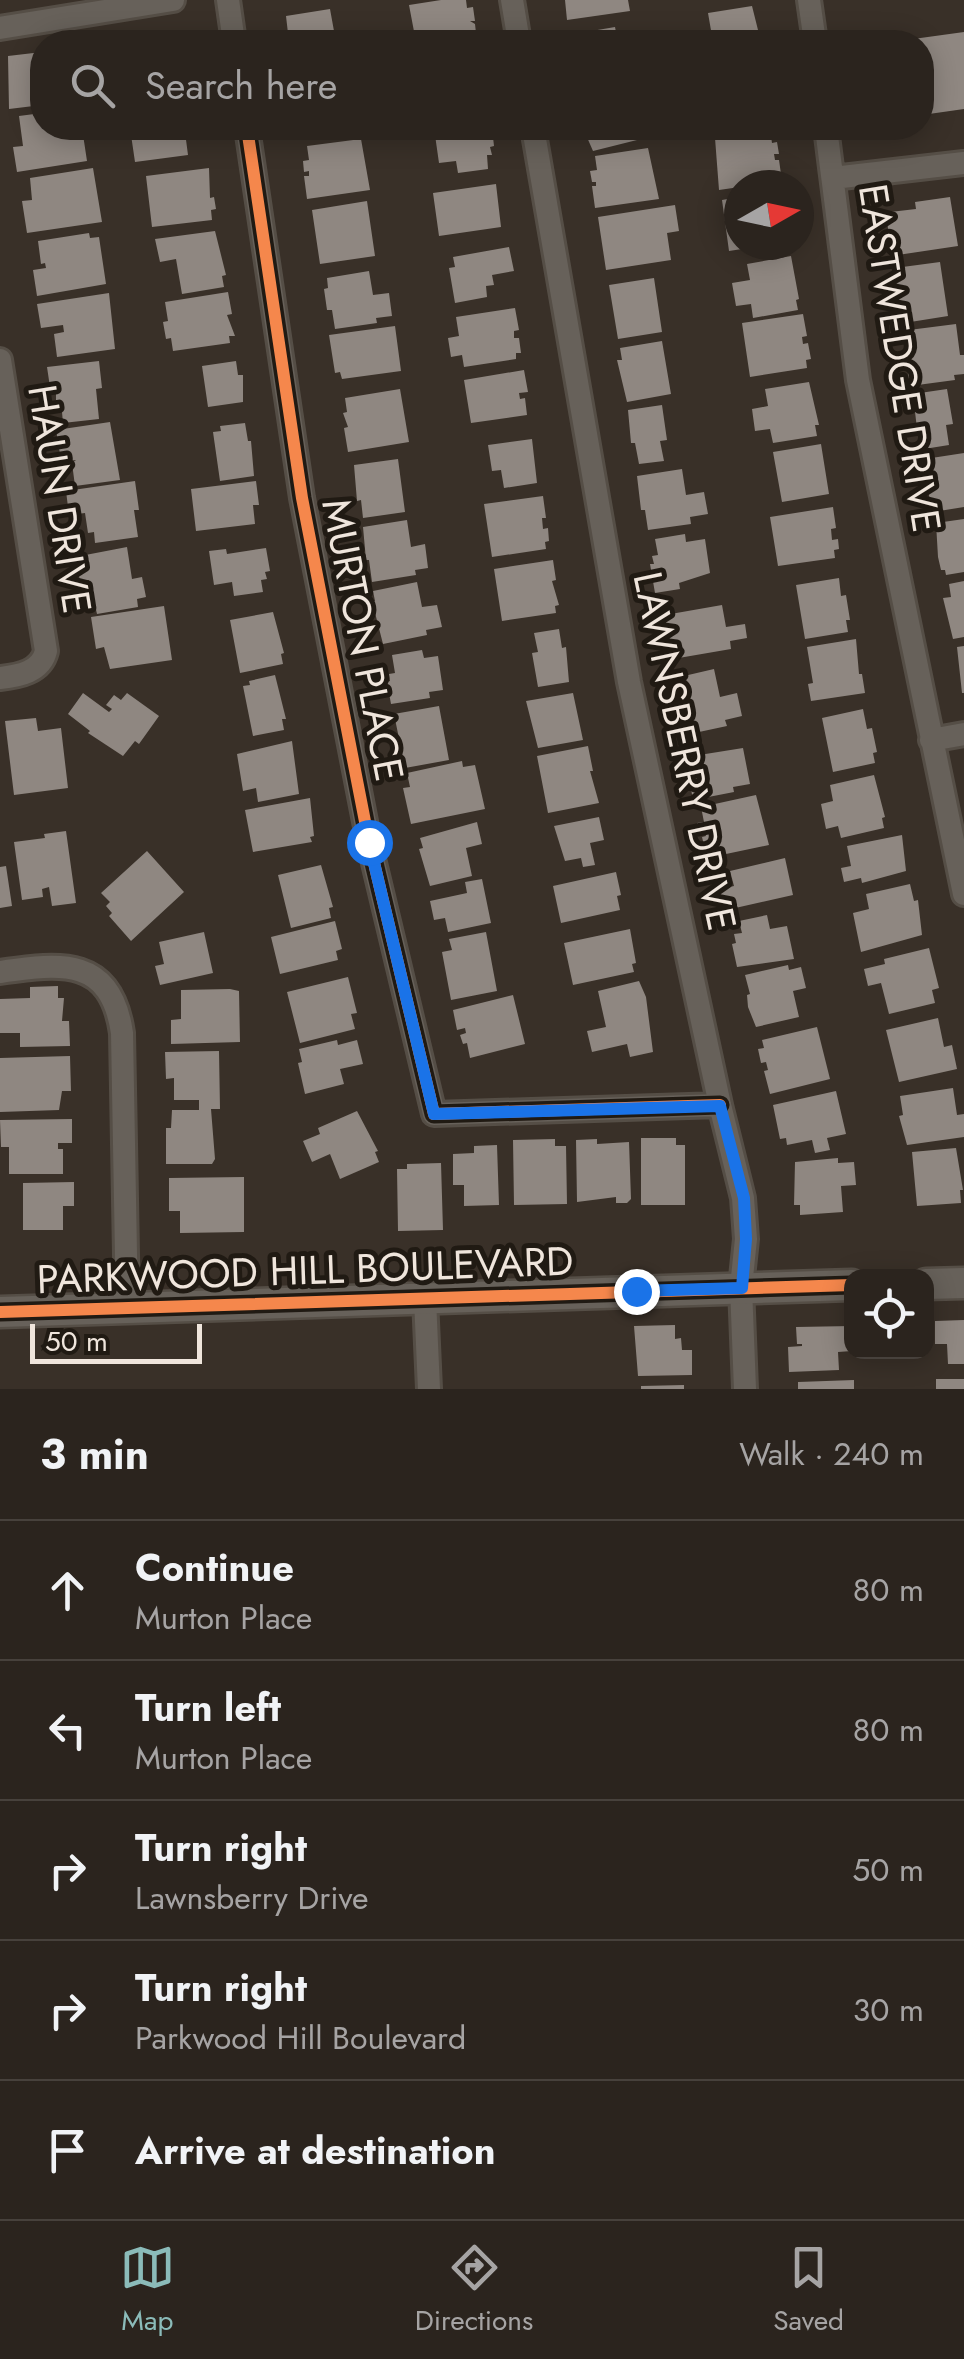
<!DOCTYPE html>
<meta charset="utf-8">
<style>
body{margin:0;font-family:Jost,sans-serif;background:#332c27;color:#f1f3f6}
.controls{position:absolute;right:30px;bottom:30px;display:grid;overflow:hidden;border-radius:20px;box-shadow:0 5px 25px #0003}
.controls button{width:90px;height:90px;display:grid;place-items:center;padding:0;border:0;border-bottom:2px solid #47413c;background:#2b241e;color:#f1f3f6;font:50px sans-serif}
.compass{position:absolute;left:724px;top:170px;width:90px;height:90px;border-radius:50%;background:#2b241e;box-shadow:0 5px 25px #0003;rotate:81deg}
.scale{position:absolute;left:30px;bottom:25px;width:172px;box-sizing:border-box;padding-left:10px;border:5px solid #efe5dc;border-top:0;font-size:28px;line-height:35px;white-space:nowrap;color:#efe5dc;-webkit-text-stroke:8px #201a13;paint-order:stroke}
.stop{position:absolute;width:30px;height:30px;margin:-22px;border:8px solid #1a73e8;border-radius:50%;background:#fff}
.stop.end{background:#1a73e8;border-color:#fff;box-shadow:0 2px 10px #0008}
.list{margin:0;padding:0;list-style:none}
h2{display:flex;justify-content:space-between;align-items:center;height:130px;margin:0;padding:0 40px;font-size:42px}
h2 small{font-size:32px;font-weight:400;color:#a6a4a4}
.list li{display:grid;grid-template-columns:65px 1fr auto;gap:30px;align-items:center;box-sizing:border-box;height:140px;padding:0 40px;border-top:2px solid #47413c}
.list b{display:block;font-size:38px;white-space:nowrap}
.list p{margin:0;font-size:32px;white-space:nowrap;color:#a6a4a4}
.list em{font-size:32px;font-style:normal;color:#a6a4a4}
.icon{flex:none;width:55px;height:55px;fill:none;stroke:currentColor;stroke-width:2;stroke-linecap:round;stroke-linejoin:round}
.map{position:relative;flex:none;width:964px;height:1389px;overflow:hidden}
.search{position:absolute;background:#2b241e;box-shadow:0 5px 25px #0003;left:30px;right:30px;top:30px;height:110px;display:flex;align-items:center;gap:25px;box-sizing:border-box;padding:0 35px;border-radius:40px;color:#a6a4a4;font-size:38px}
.sheet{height:830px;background:#2b241e}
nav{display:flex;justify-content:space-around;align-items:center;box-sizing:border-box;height:140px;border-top:2px solid #47413c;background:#2b241e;font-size:28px;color:#a6a4a4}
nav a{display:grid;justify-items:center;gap:5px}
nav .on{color:#8bbbb9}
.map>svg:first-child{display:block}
.building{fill:#8f8781}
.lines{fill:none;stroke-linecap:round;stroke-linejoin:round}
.minor-casing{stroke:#554e46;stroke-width:28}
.tertiary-casing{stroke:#554e46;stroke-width:35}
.minor{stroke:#67615a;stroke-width:22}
.tertiary{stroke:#67615a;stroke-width:30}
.cycleway-casing{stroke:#201a13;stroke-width:19}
.cycleway{stroke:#f5874c;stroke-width:12}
.route{stroke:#1a73e8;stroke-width:12}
.labels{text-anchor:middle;stroke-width:10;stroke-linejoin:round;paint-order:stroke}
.street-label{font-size:40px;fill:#efe5dc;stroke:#201a13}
</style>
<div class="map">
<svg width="964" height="1389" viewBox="0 0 964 1389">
<rect width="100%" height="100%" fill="#393028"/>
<path class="building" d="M441,0H466L467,8L473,7L475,21H470L475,24L477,42H416L409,5Z
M565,0H628L630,11L567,20Z
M752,6L761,42H713L708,13Z
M330,9L336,42H289L286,16Z
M615,27L618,42H575L574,34Z
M964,32V109L922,115V42L906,40Z
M42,52V105L9,109L8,56Z
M42,113V128H82L87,161L17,172L13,147L23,146L19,116Z
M130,128H201V130L185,132L188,155L135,162Z
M299,128H363V130L301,138Z
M434,128H492L494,146L490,147L492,155H487L488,169L458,173L456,161L439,163Z
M589,128H647L649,137L593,151L586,135L590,134Z
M770,130L772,143L777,142L779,154H774L775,160H779L782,181L719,190L715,138Z
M361,139L370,190L307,199L304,176H309V171L304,172L303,161L309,160L307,146Z
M648,148L659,199L595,208L592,186H596V182H592L590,171L597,170L595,156Z
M93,168L102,222L27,233L22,201L32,200L30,178Z
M209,168L210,198L214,197L216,209L211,210L212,220L152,227L146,176Z
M496,184L501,227L439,236L433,193Z
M739,197V245L755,247L729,251L722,200Z
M950,197L958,246L891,256L887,220H892L890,212L916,209L915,202Z
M367,201L375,256L320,264L312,210Z
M675,205L679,231L667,233L671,260L606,270L598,217Z
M215,231L226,275L222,276L224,287L182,294L176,259L160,262L155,239Z
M89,233L90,238L99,237L106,284L37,296L33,270L46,268L45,263L41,264L38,241Z
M509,247L514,271L492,275L494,285L486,286L487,297L455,303L449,268L455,267L453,257Z
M791,256L799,299L796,300L798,310L753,318L751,304L736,306L732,283L750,280L747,264Z
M940,262L948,316L904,323L901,303L898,304L895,268Z
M369,271L373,295L389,293L392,316L376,318L377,323L335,329L332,310H327L324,289L328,288L327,278Z
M654,278L662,332L618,339L609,285Z
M228,292L232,314L227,315L235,336H229L230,343L173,351L171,338L166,339L163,322L168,321L165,302Z
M109,293L115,349L57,357L54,334L64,332L63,325L41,328L37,304Z
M515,308L519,330L514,331V338H519L521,353H516V359L464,367L462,355L451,357L448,338L459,336L456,317Z
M803,314L807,336L802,337L803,344L808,343L811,359L806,360L807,368L750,377L742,323Z
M956,324L960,355H964V374L954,375L955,380L910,386L904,343L911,342L909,330Z
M395,326L401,371L342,379L340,372L335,373L329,335Z
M662,341L671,394L627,402L617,360H622L620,348Z
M99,361L102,388L96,389L99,419L63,423L62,412H56V394H51L47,367Z
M236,361L238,375H243V402L208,407L202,366Z
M524,370L528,392L519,393L520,399L525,398L527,415L471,423L464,380Z
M809,382L819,425H815L817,436L773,443L770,429L755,431L752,409L768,406L765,389Z
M400,389L409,442L348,452L344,428L348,427L343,413L347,412L345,398Z
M947,389L953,424L946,425L949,445L924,449L921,428L917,429L913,394Z
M662,405L667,440L660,441L664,461L639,464L635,443H631L628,410Z
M110,422L120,480L75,486L72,463L76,460L69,461L67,453L60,454L56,430Z
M245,423L248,441H251L254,476L220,481L213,432L221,431L220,426Z
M532,439L537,483L504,488L501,470L492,471L488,445Z
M821,444L829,494L782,502L773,452Z
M964,453V507L933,512L923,471H927L925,459Z
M398,459L405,512L363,518L361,500L357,501L354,465Z
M682,469L686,495L704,492L708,514L690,517L691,524L648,530L645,510H641L637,476Z
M135,481L139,510H134L138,537L95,543L94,532L88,533L85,513L69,515L66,491Z
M256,481L259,505H253L255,524L196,531L191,489Z
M543,496L546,518H542L543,529L548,528L549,541L545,542L546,549L492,557L484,504Z
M833,507L836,528L831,529L832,540L838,539L839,549L834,550L835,558L778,566L770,517Z
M964,519V572L946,575L945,570H941L938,557L936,523Z
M407,520L411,547L425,544L428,568L415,570L416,575L372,582L369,560H366L363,527Z
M685,534L686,542L705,539L710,573L679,583L680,589L655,593L650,564H654L652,556L658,555L655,539Z
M127,547L132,579L142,577L146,597L137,599L138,607L97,614L94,601L90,602L89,580L80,581L75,557Z
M266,548L270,571L265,572L267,579L261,580L263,592L234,596L232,582L214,585L209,551L226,549L227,554Z
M553,560L556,580L552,581L559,605L555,606L556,613L502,621L494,569Z
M839,578L841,596L846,595L850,620H846L848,632L805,639L796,585Z
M964,581V637L953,639L943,598L951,597L949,584Z
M417,582L422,607L437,605L442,627L426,630L427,635L383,644L372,601H375L373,591Z
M722,605L726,627L745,624L747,638L730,641L731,649L667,660L663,635L672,634L667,632L665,615Z
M164,606L172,660L110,669L104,647L96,649L91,617Z
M273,612L284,653L281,654L283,664L240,673L230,620Z
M559,629L562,648L566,647L569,682L538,687L532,653L538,652L534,633Z
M856,639L859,674H862L865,693L811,701L808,684L813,683L807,647Z
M964,646V693H962L957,647Z
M422,650L424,658L438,656L443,690L429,692L430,698L391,704L387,682L390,681L389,674L395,673L392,655Z
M714,669L720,697L737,693L742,716L725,720L727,726L685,735L671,679Z
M275,675L286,719H282L284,730L253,736L243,686L250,685L249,681Z
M83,693L109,712L112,709L106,705L114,695L121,700L127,693L159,716L139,744L135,741L123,756L88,733L90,731L68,714Z
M573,693L583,740L538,748L526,701Z
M439,706L449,760L405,768L394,714Z
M863,709L867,729L872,728L877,752L873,753L875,763L833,772L822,718Z
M36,718L38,731L61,728L68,788L14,795L5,721Z
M292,741L299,794L258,802L256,788L243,791L237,754Z
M588,746L593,771H590L599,803L548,813L537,756Z
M743,748L750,784L733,787L734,792L693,800L689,778L694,777L693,756Z
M462,761L463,767L475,765L485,809L411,824L403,788L410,787L407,773Z
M874,775L885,817L882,818L884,828L841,838L838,826L826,829L821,804L833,801L830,785Z
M756,795L769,845L707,858L702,837L706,836L705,833L699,834L697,823L704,822L701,807Z
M310,798L314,836L310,837L312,842L253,852L245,810Z
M599,817L604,840L590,843L595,865L583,867L581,858L565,861L554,826Z
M477,822L482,844L466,848L472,876L430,886L419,849L423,848L420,838Z
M66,831L76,903L52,906L49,887L42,889L43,897L22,900L14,842L45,838L44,834Z
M902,835L906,871L862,883L861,878L844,882L841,868L851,866L847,846Z
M147,851L184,892L131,941L109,916L112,913L106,906L110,902L101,893Z
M785,858L793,895L722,911L717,890L734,886L730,871Z
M321,865L333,907L329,908L331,918L291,928L278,875Z
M6,866L12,906L0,908V867Z
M616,872L621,895L617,896L620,910L561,923L553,886Z
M482,879L491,923L448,932L445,918L434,920L430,901L467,893L465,882Z
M910,884L914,901L918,900L922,935L861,952L853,913L869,909L866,894Z
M767,915L770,929L787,926L794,959L737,967L732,944L736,943L734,934L742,933L739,921Z
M335,921L342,949L336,951L338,960L280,974L271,937Z
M630,929L636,963L632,964L634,972L573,985L564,943Z
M204,932L213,973L160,985L155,966L164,964L159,942Z
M486,932L497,991L451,1000L442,952L452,950L449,939Z
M929,948L939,988L932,990L935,1003L889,1014L881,983L868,986L864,969L885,964L884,959Z
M788,965L789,970L801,967L806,988L793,991L799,1017L756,1027L748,1007L747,995L750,994L745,975Z
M348,977L357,1013L351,1014L355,1029L300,1043L287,992Z
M639,981L646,997L653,1052L630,1057L627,1044L592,1052L587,1031L606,1027L598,991Z
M58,986V998H64L62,1021H69L70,1046L20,1047V1033H0V999L30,998V987Z
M230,989L239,991L240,1042L171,1044V1020L181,1019V990Z
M513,995L525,1044L470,1058L467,1043L463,1044L460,1035L466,1033L465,1028L457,1030L453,1010Z
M938,1018L944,1047L952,1045L957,1069L899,1082L886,1030Z
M817,1027L830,1079L770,1094L764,1071L768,1070L766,1062L761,1063L758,1049L764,1048L762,1040Z
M337,1040L338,1045L357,1040L363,1064L340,1069L344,1084L305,1094L298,1063L302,1062L299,1049Z
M219,1051L220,1109H211L215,1159L212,1164H166V1128H171L172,1110H199V1100H174V1078L166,1079L165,1052Z
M70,1056L71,1091H62L59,1110L0,1112V1058Z
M953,1088L957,1115L964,1114V1137L907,1145L899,1116L903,1115L900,1096Z
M836,1091L846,1134L827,1138L830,1150L815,1153L812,1140L787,1145L786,1138L780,1139L773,1105Z
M357,1111L378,1151L375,1152L379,1162L340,1179L330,1154L312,1162L303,1141L320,1134L318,1128Z
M72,1119V1143H58V1149H63V1174H9V1147H1L0,1120Z
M641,1138H676V1145H685V1205H641Z
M555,1139V1146H566L567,1204L514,1205L513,1140Z
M597,1139V1144L629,1142L631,1199L627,1203H616V1197L577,1202L576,1140Z
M497,1145L499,1205L464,1206V1185H453V1154L474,1153V1146Z
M956,1148L963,1190H960L961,1203L917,1206L912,1152Z
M838,1158V1163L854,1162L856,1185L841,1186L843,1212L800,1215V1205H794L795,1162Z
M441,1163L443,1230L398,1231L397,1169H407V1164Z
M244,1177V1232L180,1233V1211H169V1178Z
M74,1182V1206H63V1230H23V1183Z
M964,1320V1364H948L947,1344H935V1321Z
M675,1325V1339L681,1338L682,1350H692V1375L638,1376L634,1326Z
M852,1326V1351L838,1352L839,1370L789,1372L788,1347L802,1346V1344H797L796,1327Z
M936,1379H964V1389H936Z
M854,1380V1389H798V1382Z
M684,1385V1389H641V1386Z"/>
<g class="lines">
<defs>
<path id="minor" d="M228,0L234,42
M512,0L519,42
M809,0L815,42
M0,28L173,0
M247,128L302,498L369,842L434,1114L720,1105
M533,128L629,682L720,1105L743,1198L746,1239L741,1287L745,1389
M826,128L858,380L964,894
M833,178L964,163
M0,360L46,651C41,672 19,676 0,678
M931,740L964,734
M0,972C62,963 111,957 122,1033L127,1309
M425,1299L429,1389"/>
<path id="tertiary" d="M926,1284L964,1283
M0,1312L852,1285"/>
</defs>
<use href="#minor" class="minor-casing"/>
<use href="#tertiary" class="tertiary-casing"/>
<use href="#minor" class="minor"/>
<use href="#tertiary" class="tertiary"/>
<defs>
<path id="cycleway" d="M247,128L302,498L369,842L434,1114L720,1105
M0,1312L852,1285"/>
</defs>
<use href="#cycleway" class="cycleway-casing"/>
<use href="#cycleway" class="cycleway"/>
</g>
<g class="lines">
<path class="route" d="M369,842L434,1114L720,1106L744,1198L746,1239L742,1288L636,1291"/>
</g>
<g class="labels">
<g class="street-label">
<text transform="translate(900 358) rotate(81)" y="14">EASTWEDGE DRIVE</text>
<text transform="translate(60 499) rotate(81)" y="14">HAUN DRIVE</text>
<text transform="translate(363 640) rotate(79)" y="14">MURTON PLACE</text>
<text transform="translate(685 751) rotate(78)" y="14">LAWNSBERRY DRIVE</text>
<text transform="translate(305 1270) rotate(-2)" y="14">PARKWOOD HILL BOULEVARD</text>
</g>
</g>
</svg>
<div class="controls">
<button><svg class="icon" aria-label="locate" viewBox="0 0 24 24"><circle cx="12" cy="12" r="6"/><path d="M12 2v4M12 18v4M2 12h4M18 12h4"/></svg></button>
</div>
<svg class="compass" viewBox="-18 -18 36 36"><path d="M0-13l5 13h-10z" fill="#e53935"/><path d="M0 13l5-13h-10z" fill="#a6a4a4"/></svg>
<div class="scale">50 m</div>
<div class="stop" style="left:369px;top:842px"></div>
<div class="stop end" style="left:636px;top:1291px"></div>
<div class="search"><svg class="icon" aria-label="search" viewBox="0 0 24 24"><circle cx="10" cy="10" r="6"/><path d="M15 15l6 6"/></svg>Search here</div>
</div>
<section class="sheet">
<h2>3 min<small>Walk · 240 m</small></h2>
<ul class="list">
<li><svg class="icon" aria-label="ahead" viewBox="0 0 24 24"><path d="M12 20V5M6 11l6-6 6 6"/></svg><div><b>Continue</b><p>Murton Place</p></div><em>80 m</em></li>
<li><svg class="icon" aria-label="left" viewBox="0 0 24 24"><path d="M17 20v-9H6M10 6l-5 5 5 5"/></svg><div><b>Turn left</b><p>Murton Place</p></div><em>80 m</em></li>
<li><svg class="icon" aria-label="right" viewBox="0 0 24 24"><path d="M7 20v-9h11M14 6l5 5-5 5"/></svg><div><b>Turn right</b><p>Lawnsberry Drive</p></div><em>50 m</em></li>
<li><svg class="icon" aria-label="right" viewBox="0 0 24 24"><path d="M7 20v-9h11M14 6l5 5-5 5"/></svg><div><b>Turn right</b><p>Parkwood Hill Boulevard</p></div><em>30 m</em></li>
<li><svg class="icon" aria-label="arrive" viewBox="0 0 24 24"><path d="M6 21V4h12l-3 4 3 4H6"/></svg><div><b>Arrive at destination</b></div></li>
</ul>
</section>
<nav>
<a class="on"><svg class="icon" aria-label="map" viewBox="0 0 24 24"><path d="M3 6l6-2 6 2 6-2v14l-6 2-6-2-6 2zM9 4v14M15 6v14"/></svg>Map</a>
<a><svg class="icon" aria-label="directions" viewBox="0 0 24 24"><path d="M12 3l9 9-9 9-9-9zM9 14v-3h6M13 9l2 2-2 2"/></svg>Directions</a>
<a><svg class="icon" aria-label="saved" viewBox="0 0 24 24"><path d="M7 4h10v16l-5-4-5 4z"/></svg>Saved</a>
</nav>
